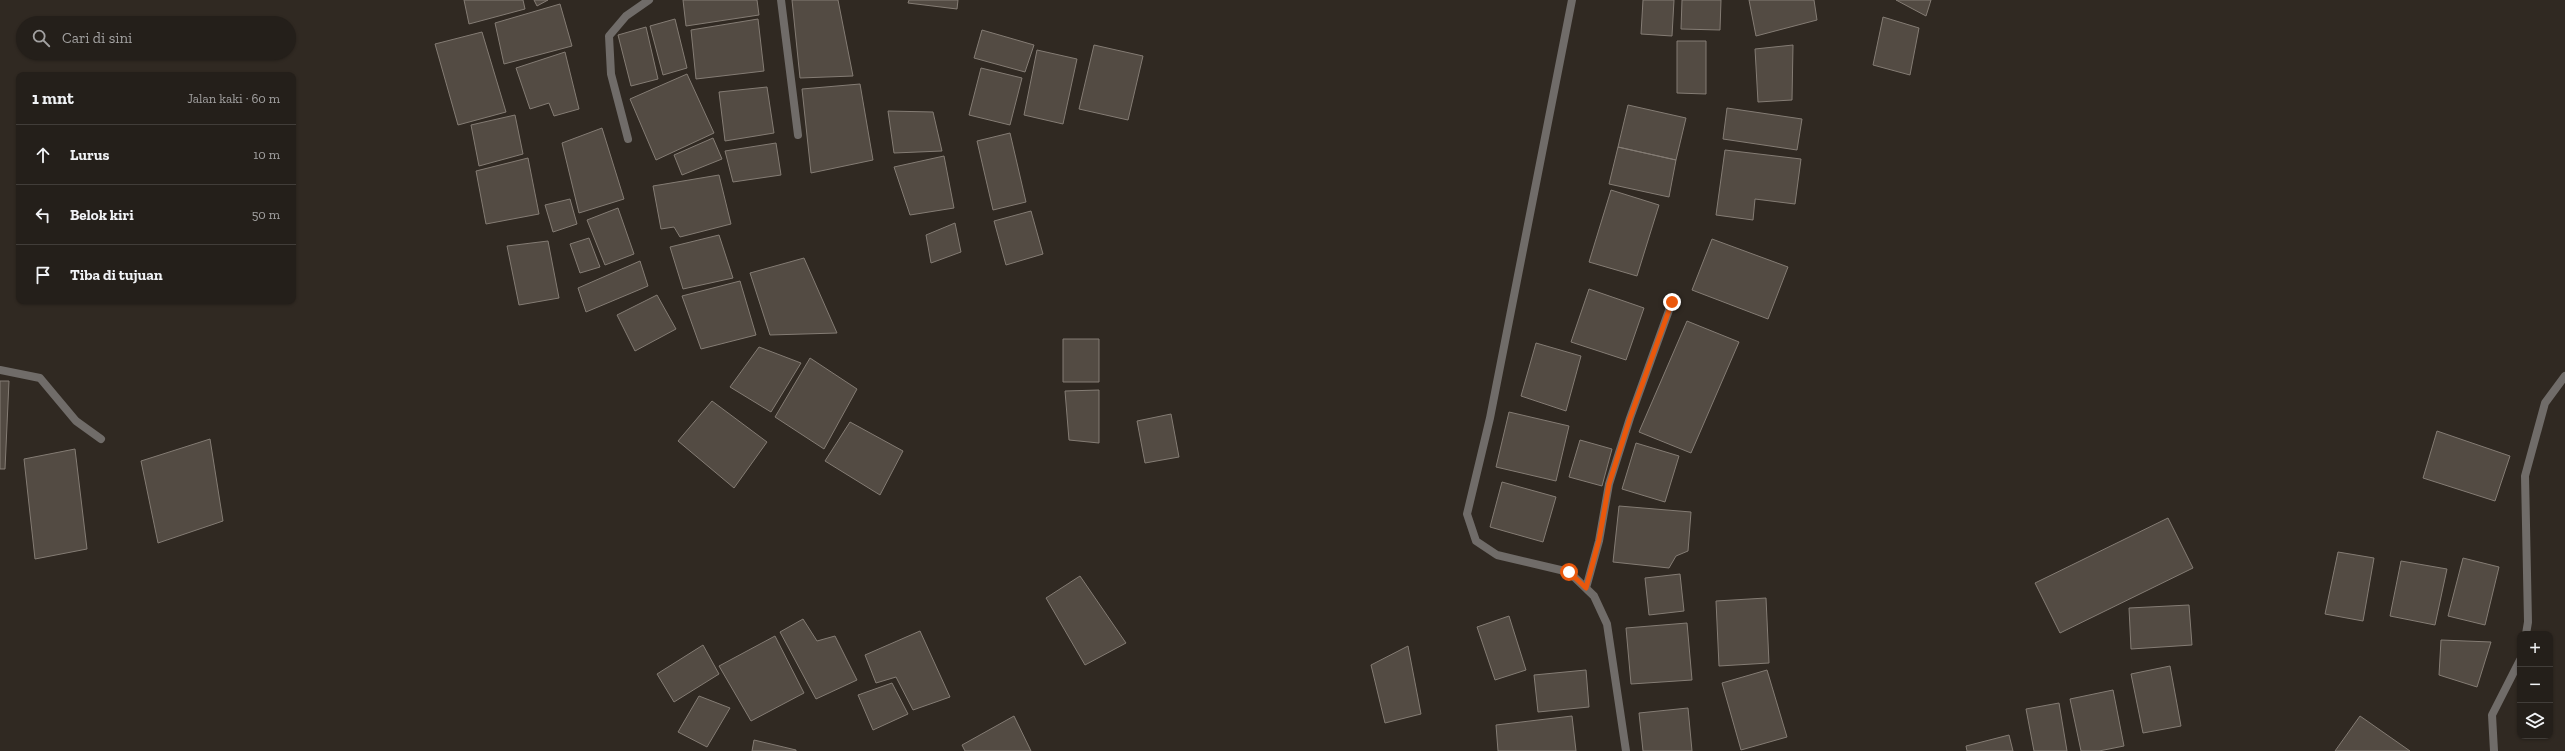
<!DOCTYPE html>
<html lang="id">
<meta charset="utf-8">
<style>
body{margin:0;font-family:"Zilla Slab",serif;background:#2c2723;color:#f1f3f6}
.controls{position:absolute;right:12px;bottom:12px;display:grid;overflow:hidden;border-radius:8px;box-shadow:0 1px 3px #0004}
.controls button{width:36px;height:36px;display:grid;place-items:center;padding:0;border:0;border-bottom:1px solid #413d39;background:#241f1a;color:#f1f3f6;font:20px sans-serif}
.stop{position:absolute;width:12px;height:12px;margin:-9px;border:3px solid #ea580c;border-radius:50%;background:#fff}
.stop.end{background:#ea580c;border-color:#fff;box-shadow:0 1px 4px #0008}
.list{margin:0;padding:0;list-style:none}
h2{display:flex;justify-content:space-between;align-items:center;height:52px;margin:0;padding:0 16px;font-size:17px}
h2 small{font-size:13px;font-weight:400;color:#a3a2a2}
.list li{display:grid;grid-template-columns:26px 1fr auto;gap:12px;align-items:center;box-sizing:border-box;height:60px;padding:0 16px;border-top:1px solid #413d39}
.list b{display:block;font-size:15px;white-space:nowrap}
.list em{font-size:13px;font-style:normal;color:#a3a2a2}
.icon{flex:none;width:22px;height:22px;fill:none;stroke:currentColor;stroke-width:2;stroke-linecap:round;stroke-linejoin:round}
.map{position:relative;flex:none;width:2565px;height:751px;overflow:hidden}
.search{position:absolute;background:#241f1a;box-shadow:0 1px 3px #0004;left:16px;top:16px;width:280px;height:44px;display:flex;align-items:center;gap:10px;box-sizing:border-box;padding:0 14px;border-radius:22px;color:#a3a2a2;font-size:15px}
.panel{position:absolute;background:#241f1a;box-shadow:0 1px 3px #0004;left:16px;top:72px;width:280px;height:232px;border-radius:8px}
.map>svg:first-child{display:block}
.building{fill:#534b43;stroke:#847c74}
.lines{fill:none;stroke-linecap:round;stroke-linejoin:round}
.minor{stroke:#706c69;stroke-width:8}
.route{stroke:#ea580c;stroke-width:5}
</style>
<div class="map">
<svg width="2565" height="751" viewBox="0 0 2565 751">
<rect width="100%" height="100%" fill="#302922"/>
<path class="building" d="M464,0H523L525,9L469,24Z
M534,0H548L537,6Z
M683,0H757L759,15L686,26Z
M792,0H838L853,76L800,78Z
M909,0H958L957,9L908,3Z
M1643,0H1674L1672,36L1641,34Z
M1682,0H1721L1720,30L1681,29Z
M1749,0H1814L1817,20L1756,36Z
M1896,0H1931L1926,16Z
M560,4L572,46L504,64L495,23Z
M1883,17L1919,28L1910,75L1873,65Z
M675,19L687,68L663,75L650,26Z
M758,19L764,71L696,79L691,30Z
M646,27L658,79L631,86L618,35Z
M982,30L1034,45L1025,72L974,58Z
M482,32L506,112L458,125L435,44Z
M1677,41H1706V94L1677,93Z
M1094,45L1143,56L1128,120L1079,109Z
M1793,45L1792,100L1758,102L1755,49Z
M1037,50L1077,59L1063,124L1024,115Z
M565,52L579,109L554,116L549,103L530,109L516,68Z
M981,68L1022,78L1010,125L969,115Z
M687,74L714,133L656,160L630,99Z
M860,84L873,160L811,173L802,89Z
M767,87L774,133L725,141L719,92Z
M1628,105L1686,118L1676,160L1618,147Z
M1727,108L1802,119L1797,150L1723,139Z
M888,111L933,112L942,151L894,153Z
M515,115L523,154L479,166L471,125Z
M602,128L624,199L579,213L562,143Z
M1010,133L1026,202L993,210L977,141Z
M713,138L722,159L682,175L674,155Z
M776,143L781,175L733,182L725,151Z
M1618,147L1676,160L1669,197L1609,184Z
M1725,150L1801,159L1795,204L1755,199L1753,220L1716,215Z
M944,156L954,208L910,215L894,167Z
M528,158L539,214L486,224L476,171Z
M719,175L731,224L680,237L674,227L661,229L653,186Z
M1611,190L1659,205L1637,276L1589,262Z
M570,199L577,224L553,232L545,205Z
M618,208L634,254L605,265L587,220Z
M1031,211L1043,254L1006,265L994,221Z
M955,223L961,252L931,263L926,235Z
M719,235L733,278L683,289L670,247Z
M589,238L600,267L580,273L570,244Z
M1712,239L1788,267L1768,319L1692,290Z
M548,241L559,298L519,305L507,246Z
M804,258L837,333L770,335L750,273Z
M640,261L648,286L586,312L578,288Z
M740,281L756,335L701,349L682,296Z
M1589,289L1644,308L1626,360L1571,342Z
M657,295L676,329L635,351L617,315Z
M1687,321L1739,342L1691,453L1639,432Z
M1063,339H1099V382H1063Z
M1536,343L1581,356L1566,411L1521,396Z
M759,347L801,363L771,412L730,387Z
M810,358L857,389L824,449L775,417Z
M0,381H9L5,469H0Z
M1099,390V443L1069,440L1065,391Z
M712,401L767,442L734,488L678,441Z
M1509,412L1569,426L1556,481L1496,467Z
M1171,414L1179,457L1145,463L1137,421Z
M850,422L903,451L880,495L825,461Z
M2437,431L2510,456L2495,501L2423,478Z
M210,439L223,521L158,543L141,461Z
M1580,440L1612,449L1602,486L1569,477Z
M1636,443L1679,456L1665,502L1622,489Z
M75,449L87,549L35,559L24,459Z
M1502,482L1556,497L1543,542L1490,527Z
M1619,506L1691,512L1688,551L1676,556L1669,568L1613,562Z
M2168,518L2193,568L2060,633L2035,583Z
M2338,552L2374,558L2363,621L2325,614Z
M2463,558L2499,567L2485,625L2448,616Z
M2401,561L2447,569L2435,625L2390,616Z
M1680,574L1684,611L1649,615L1645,578Z
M1080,576L1126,643L1085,665L1046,598Z
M1766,598L1769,663L1719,666L1716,601Z
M2189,605L2192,645L2131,649L2129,608Z
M1509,616L1526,670L1495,680L1477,627Z
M803,619L817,641L835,636L857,680L816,699L780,632Z
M1687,623L1692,680L1631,684L1626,628Z
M920,631L950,697L913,710L896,677L876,683L865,655Z
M775,636L804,693L751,721L719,666Z
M2441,640L2491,642L2477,687L2439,675Z
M703,645L719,674L674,702L657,674Z
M1408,646L1421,714L1385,723L1371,665Z
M2170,666L2181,726L2143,733L2131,674Z
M1586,670L1589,707L1538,712L1534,675Z
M1767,670L1787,737L1741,750L1722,683Z
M892,683L908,714L873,730L858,695Z
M2113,690L2124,746L2099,751H2081L2070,699Z
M699,696L730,708L707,747L678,732Z
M2059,703L2067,751H2034L2026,709Z
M1688,708L1692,751H1643L1639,713Z
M1014,716L1031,751H965L962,745Z
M1572,716L1576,751H1498L1496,725Z
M2360,716L2410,751H2335Z
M2009,735L2013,751H1967L1966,746Z
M754,740L796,750V751H752Z"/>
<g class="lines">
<path class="minor" d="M781,0L798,135
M1572,0L1490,418L1467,514L1476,541L1497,555L1569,572L1594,596L1607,624L1626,751
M628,139L611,74L609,36L626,16L649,0
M0,370L40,378L76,421L101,439
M1586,588L1599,541L1609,484L1630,418L1672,302
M2526,634L2528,622L2525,476L2545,403L2565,376
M2494,751L2492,715L2520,660"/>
</g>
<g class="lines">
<path class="route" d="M1569,572L1586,588L1599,540L1609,484L1630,418L1672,302"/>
</g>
</svg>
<div class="controls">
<button>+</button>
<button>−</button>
<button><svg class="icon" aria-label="layers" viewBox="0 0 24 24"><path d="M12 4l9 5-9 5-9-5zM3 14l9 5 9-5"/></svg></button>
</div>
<div class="stop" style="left:1569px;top:572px"></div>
<div class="stop end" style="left:1672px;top:302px"></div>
<div class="search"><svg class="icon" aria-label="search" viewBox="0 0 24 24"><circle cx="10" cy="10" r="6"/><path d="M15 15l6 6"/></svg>Cari di sini</div>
<section class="panel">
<h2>1 mnt<small>Jalan kaki · 60 m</small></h2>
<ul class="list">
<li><svg class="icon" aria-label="ahead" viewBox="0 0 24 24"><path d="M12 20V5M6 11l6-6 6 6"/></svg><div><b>Lurus</b></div><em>10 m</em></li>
<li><svg class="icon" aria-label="left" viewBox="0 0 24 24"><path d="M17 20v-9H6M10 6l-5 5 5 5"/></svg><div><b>Belok kiri</b></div><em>50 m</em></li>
<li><svg class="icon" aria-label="arrive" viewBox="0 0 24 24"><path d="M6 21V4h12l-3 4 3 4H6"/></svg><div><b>Tiba di tujuan</b></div></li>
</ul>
</section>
</div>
